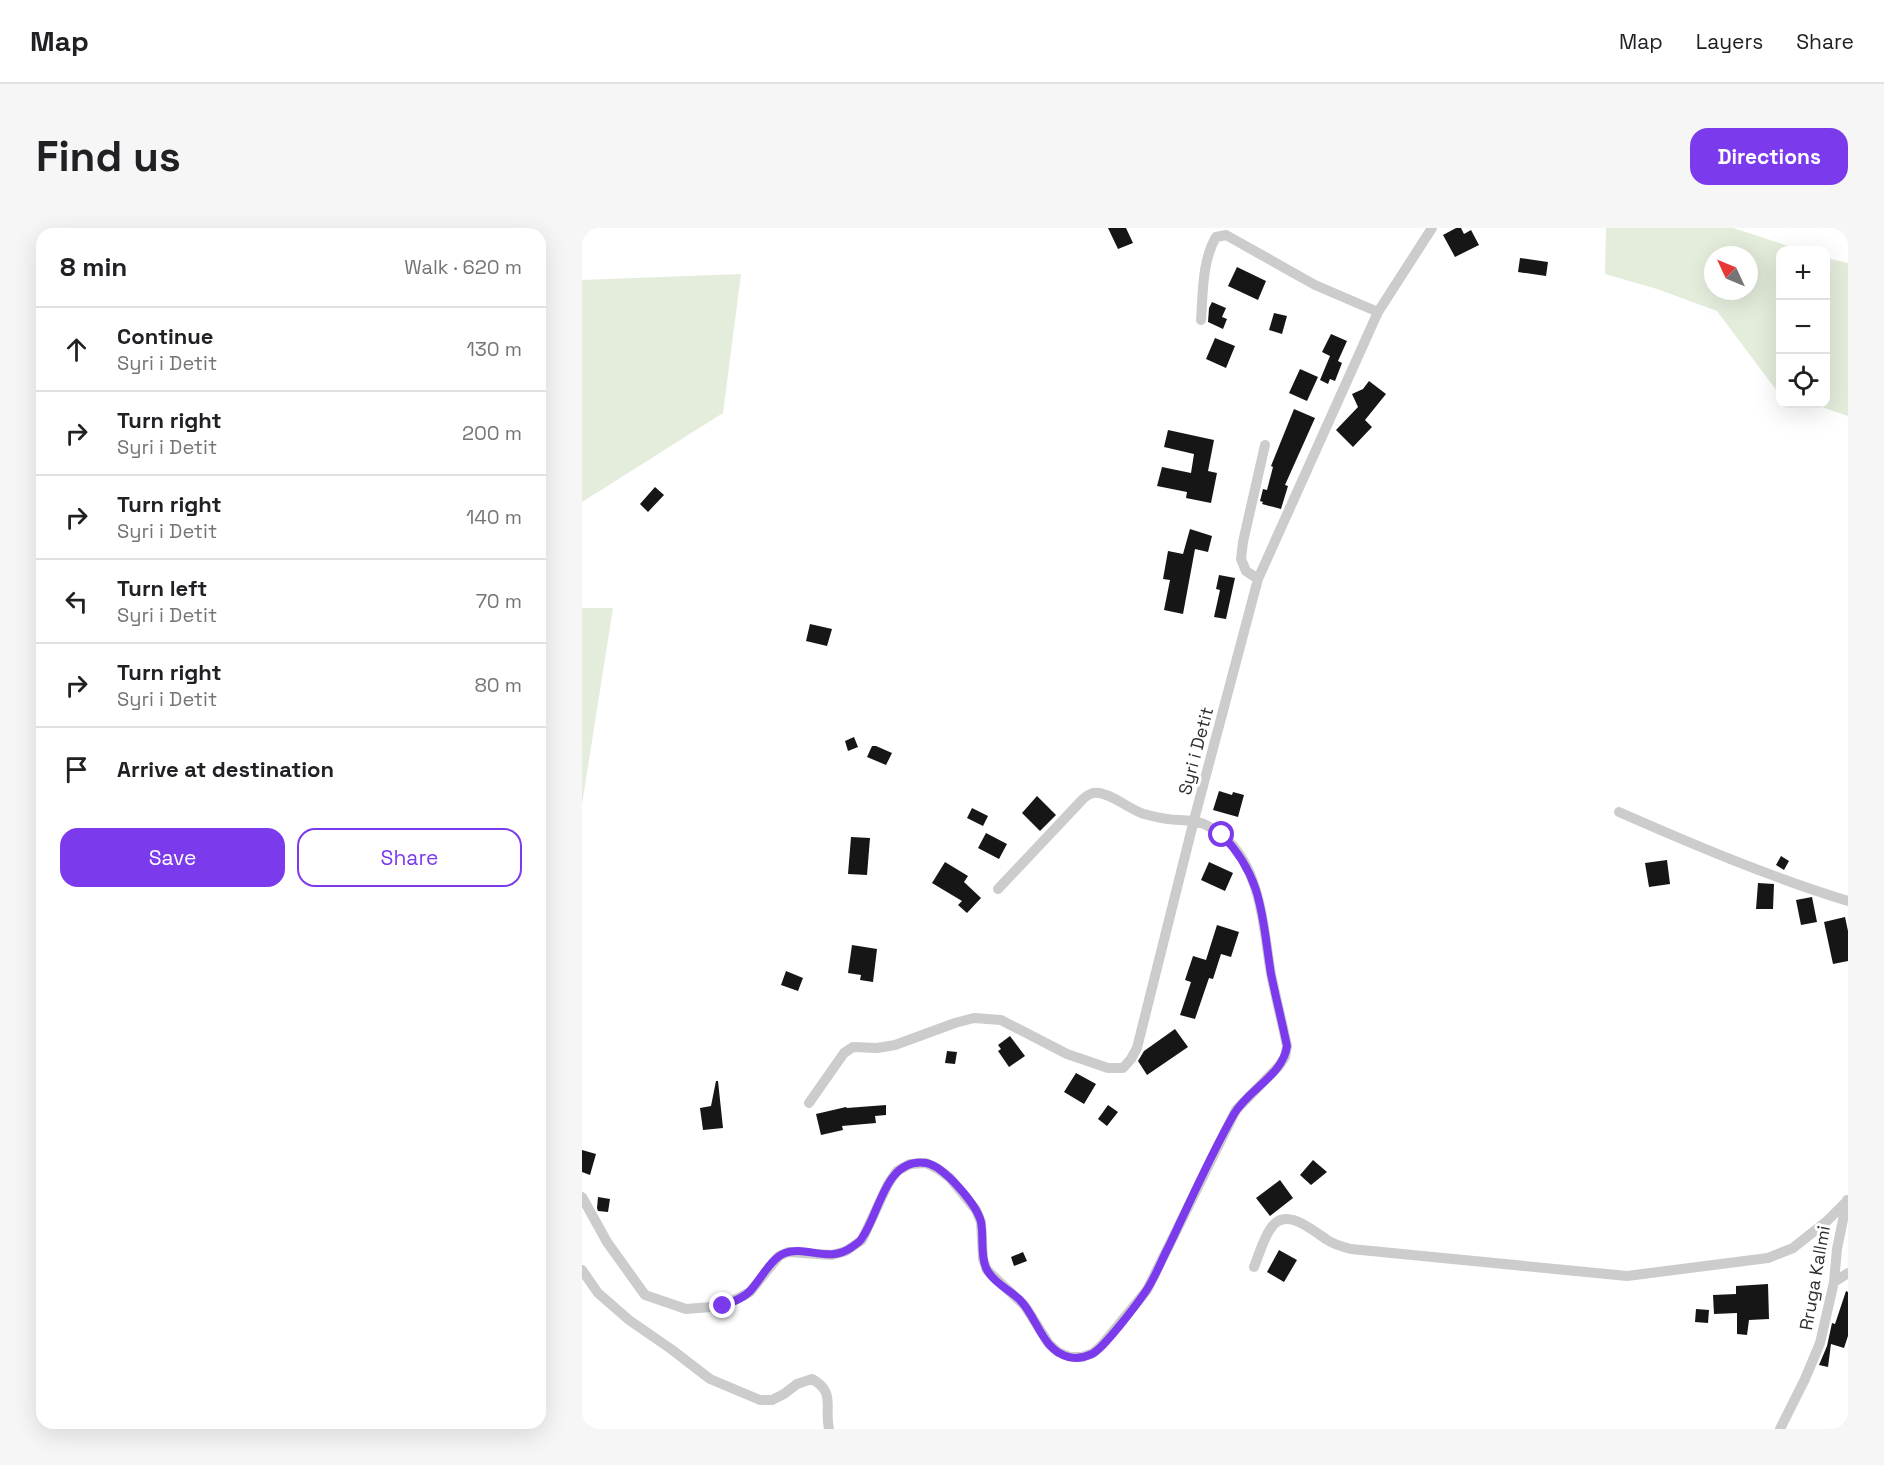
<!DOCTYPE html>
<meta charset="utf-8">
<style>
body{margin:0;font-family:"Space Grotesk",sans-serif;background:#f6f6f6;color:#202124}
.controls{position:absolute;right:18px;top:18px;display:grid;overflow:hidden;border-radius:12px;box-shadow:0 6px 24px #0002}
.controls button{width:54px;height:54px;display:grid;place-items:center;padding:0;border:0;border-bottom:2px solid #e0e0e0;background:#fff;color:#202124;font:30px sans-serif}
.compass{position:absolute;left:1122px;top:18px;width:54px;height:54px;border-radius:50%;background:#fff;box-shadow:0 6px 24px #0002;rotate:314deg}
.stop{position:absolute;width:18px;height:18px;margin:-14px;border:4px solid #7c3aed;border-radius:50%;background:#fff}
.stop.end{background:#7c3aed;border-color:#fff;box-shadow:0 2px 6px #0008}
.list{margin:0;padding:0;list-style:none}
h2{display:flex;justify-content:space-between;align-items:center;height:78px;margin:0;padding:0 24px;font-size:26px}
h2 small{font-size:20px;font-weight:400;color:#757577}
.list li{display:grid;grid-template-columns:39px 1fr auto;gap:18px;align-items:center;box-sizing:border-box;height:84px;padding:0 24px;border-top:2px solid #e0e0e0}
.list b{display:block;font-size:22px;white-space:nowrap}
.list p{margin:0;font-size:20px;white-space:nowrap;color:#757577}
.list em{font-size:20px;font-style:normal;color:#757577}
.actions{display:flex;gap:12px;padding:18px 24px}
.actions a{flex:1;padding:14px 0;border:2px solid #7c3aed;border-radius:18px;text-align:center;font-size:21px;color:#7c3aed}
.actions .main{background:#7c3aed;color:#fff}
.icon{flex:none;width:33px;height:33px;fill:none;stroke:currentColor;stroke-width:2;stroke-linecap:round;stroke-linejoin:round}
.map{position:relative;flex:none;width:1266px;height:1201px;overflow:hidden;border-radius:18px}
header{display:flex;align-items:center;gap:36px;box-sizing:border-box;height:84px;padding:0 30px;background:#fff;border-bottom:2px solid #e0e0e0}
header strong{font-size:28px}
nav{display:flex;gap:33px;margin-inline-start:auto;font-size:21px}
.intro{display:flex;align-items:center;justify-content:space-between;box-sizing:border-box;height:144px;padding:0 36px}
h1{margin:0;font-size:42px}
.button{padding:15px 27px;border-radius:18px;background:#7c3aed;color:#fff;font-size:21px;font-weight:700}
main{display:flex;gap:36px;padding:0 36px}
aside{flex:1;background:#fff;border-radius:18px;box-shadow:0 6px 24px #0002}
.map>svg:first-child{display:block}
.green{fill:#e4ecdc;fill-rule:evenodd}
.building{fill:#161616}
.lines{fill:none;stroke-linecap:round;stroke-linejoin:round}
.street{stroke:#ccc;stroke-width:10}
.route{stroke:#7c3aed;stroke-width:8}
.labels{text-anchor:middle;stroke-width:6;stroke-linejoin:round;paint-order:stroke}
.street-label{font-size:18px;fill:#2f2f2f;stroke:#fff}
</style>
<header>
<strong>Map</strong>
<nav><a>Map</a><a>Layers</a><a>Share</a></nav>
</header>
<div class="intro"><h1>Find us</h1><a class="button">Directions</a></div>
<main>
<aside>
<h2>8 min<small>Walk · 620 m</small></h2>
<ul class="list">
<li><svg class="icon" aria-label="ahead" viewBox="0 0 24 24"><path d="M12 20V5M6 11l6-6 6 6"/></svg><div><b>Continue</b><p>Syri i Detit</p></div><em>130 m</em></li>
<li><svg class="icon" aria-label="right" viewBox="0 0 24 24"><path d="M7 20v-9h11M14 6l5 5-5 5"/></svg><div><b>Turn right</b><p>Syri i Detit</p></div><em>200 m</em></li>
<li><svg class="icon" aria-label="right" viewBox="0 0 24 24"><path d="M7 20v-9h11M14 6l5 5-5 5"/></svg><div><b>Turn right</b><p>Syri i Detit</p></div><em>140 m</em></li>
<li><svg class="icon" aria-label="left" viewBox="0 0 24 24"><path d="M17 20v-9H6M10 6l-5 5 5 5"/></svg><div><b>Turn left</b><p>Syri i Detit</p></div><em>70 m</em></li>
<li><svg class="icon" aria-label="right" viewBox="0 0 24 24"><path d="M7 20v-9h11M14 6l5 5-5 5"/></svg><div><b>Turn right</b><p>Syri i Detit</p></div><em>80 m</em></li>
<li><svg class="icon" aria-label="arrive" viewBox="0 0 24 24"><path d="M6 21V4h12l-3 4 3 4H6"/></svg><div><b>Arrive at destination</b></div></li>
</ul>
<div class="actions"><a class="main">Save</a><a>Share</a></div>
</aside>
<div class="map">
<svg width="1266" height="1201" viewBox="0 0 1266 1201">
<rect width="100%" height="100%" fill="#fff"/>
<path class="green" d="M1024,0H1151L1219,22H1198V164L1195,163L1135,83L1075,61L1023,46ZM1131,27H1167V63H1131Z
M1244,30L1266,35V188L1231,176H1244Z
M159,46L141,185L0,274V52Z
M0,380H31L0,576Z"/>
<path class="building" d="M526,0H544L551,15L536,21Z
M874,0H879L882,6L889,2L897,17L873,29L861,7Z
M938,30L966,34L964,48L936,44Z
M655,39L684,53L676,72L646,58Z
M630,74L644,80L640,89L645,91L641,101L626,94L627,80Z
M692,85L705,88L700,106L687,102Z
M749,106L765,113L756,133L760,135L753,153L748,151L746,156L738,152L748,128L740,124Z
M633,110L653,118L644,140L624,131Z
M718,141L736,149L725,173L707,165Z
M787,153L804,166L783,192L790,199L771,219L754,202L776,179L770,166L781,161Z
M712,181L733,190L703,257L706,258L699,281L680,276L681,274L678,273L681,261L685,262L691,239L689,238Z
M586,202L632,212L626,243L635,245L629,275L604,270L605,264L575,258L580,239L609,245L612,226L582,219Z
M73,259L82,267L66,284L58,276Z
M608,301L630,308L626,324L613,321L601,386L582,382L588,352L581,351L586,323L601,326Z
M637,347L653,350L644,391L632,389L638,362L634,361Z
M228,396L250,401L245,418L224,413Z
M272,509L276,519L266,523L263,513Z
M290,518H294L310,525L304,537L285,529Z
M637,563L650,567L651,564L662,567L656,589L631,582Z
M455,568L474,587L458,603L440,585Z
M390,580L406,588L401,598L385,590Z
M404,605L425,616L417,631L396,620Z
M269,609L288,610L285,647L266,646Z
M1199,628L1207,633L1202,642L1194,637Z
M1085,632L1088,656L1067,659L1063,635Z
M363,634L386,648L382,654L399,670L385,685L376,677L380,673L350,655Z
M627,634L651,645L643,663L619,652Z
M1176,655L1192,656L1191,681H1174Z
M1230,669L1235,694L1219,697L1214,672Z
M1263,689L1266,703V733L1251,736L1242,694Z
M635,697L657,704L649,729L639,726L631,751L627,750L613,791L598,787L609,754L603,752L611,728L624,732Z
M270,717L295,721L291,754L278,752L279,747L266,745Z
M204,743L221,750L216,763L199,757Z
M593,801L606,819L565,847L556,833L562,823Z
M428,808L443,828L427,839L416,823L419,821L416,817Z
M365,823L375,824L373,836L363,835Z
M494,845L514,856L502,876L482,864Z
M134,853H136L141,900L121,902L118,880L129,878Z
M304,877V887L293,888L294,895L260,898L261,902L239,907L234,886L264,879L265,880Z
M526,877L536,884L525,898L516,891Z
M0,922L14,926L8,947L0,944Z
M731,932L745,944L729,957L718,947Z
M698,952L711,970L688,988L674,970Z
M16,969L28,971L26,984L16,983L15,980Z
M697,1022L715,1032L702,1054L685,1044Z
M441,1024L445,1033L432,1038L429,1029Z
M1186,1056L1187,1091L1167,1092L1165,1107L1155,1106V1085L1132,1086L1131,1067L1154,1066V1058Z
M1264,1063L1266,1064V1108L1262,1120L1249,1116L1246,1139L1237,1137L1245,1118L1250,1095L1253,1096Z
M1114,1081L1127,1082L1126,1095L1113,1094Z"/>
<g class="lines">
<path class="street" d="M619,92C621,65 620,33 634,9L644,7L733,57L796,84
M676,351L664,343L659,331L661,314L683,217
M1037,584C1112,617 1188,649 1266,673
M227,875L262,825L271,819L295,820L313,817L373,795L392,790L419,792L485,826L526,840H541L549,831L555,820L612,592L676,351L796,84L850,0
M0,969L25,1014L63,1067L104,1081L141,1078L168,1064L197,1028L206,1024L250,1027L264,1023L280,1012L306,956L315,943L328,936L344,935L356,941L368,950L394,982L399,994L401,1031L405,1042L443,1078L467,1116L476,1124L488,1129H500L511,1125L520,1117L565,1062L654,882L697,838L703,829L705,818C700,794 694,770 689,746C680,693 679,624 624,597C615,592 608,593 598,592C586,592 573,589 562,586C548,582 525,562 511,565C507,566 503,569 500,572L416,661
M672,1039C677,1027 681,1011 689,1000C704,977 732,1004 747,1013C754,1017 761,1019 769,1021L1045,1048L1186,1030L1211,1020L1245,993L1265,973
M0,1042L16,1065L47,1092L89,1121L128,1151L178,1172H190L202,1166L215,1156L230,1151C254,1164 242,1179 247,1201
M1252,1054L1266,1045
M1198,1201L1223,1151L1238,1115L1252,1054L1255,1021L1265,972"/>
</g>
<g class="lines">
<path class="route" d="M141,1078C151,1074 162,1070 169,1062C179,1051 189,1030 203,1025C224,1017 247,1036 270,1019C274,1016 278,1014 280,1010C298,985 303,929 344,935C362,938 395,977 399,994C402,1009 398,1026 404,1040C410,1053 427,1062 437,1071C455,1088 460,1123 487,1129C494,1131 503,1129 510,1126C522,1120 555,1076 564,1063C573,1050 579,1033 587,1018C608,974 628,928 652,886C667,861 701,847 705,818C700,794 694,770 689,746C680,691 682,650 640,607"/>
</g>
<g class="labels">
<g class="street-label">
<text transform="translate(614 523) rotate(-75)" y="6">Syri i Detit</text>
<text transform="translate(1233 1050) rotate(-80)" y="6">Rruga Kallmi</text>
</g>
</g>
</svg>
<div class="controls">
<button>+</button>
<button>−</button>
<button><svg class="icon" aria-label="locate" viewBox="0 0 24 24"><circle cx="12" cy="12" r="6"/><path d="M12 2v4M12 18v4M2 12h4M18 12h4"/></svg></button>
</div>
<svg class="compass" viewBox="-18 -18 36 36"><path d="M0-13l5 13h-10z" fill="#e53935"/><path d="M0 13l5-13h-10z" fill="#757577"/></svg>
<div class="stop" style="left:640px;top:607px"></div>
<div class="stop end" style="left:141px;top:1078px"></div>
</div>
</main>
